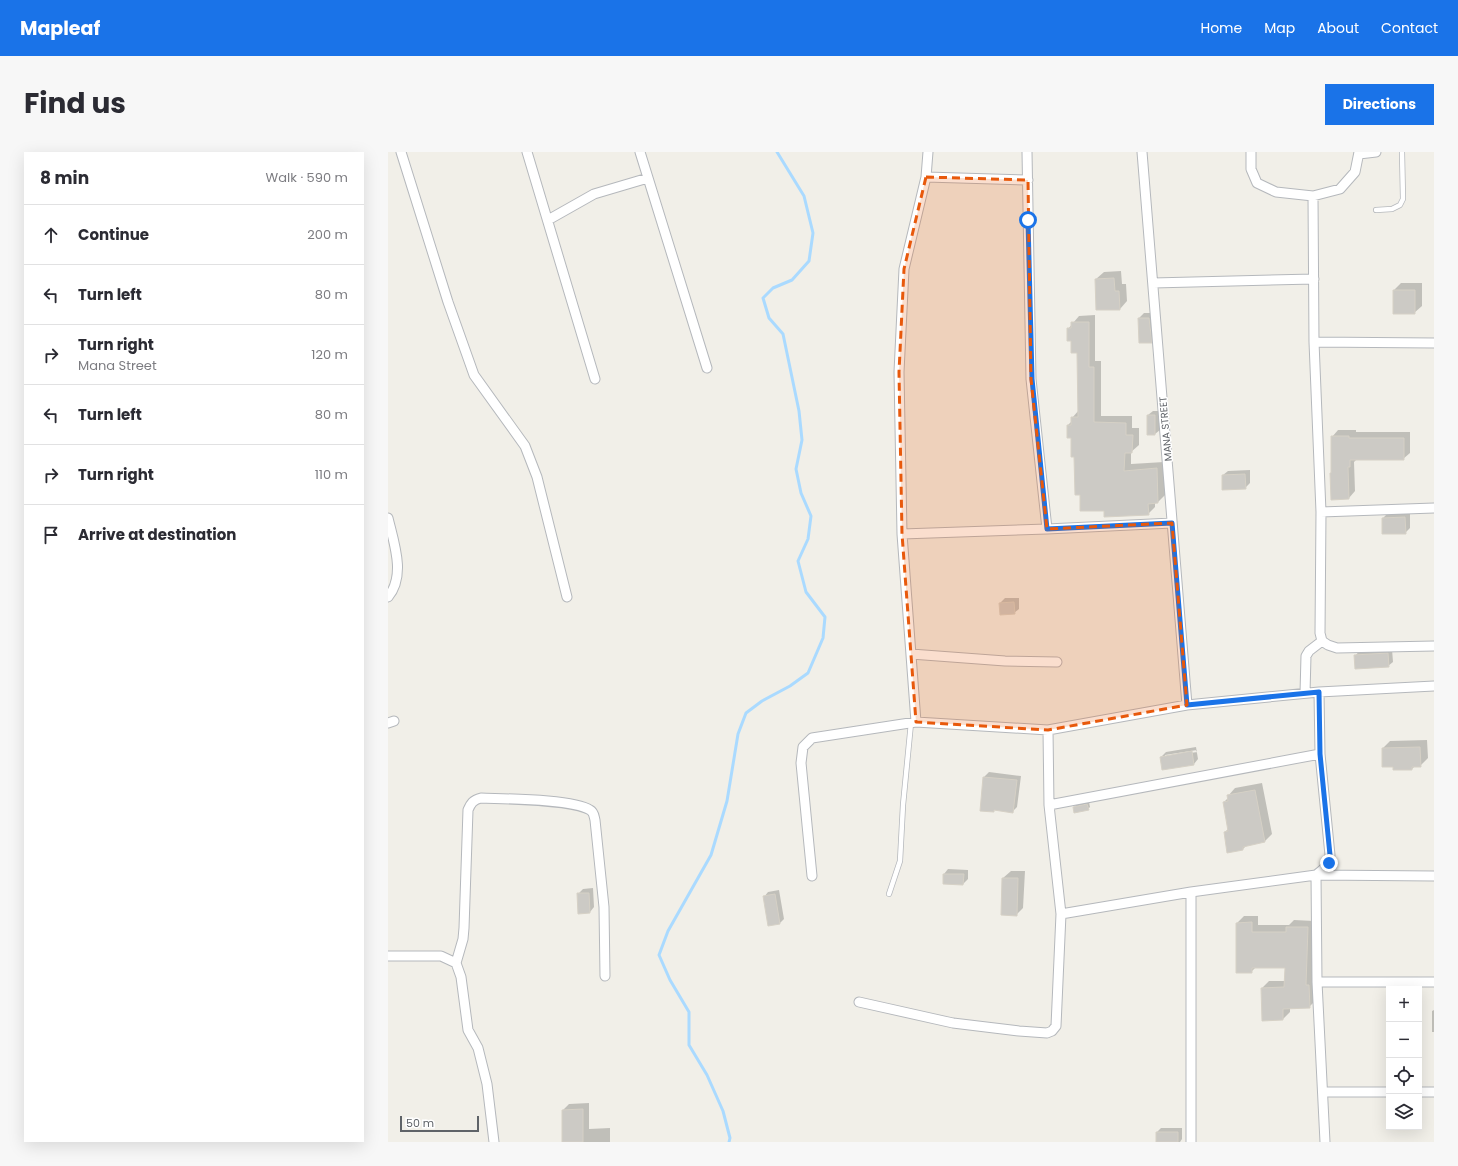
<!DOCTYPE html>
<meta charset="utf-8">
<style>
body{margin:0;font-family:Poppins,sans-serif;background:#f7f7f7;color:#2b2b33}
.controls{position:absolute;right:12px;bottom:12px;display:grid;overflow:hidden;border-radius:0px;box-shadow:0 4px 16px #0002}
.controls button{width:36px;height:36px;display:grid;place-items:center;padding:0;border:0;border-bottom:1px solid #e1e1e2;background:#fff;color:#2b2b33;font:20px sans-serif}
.scale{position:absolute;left:12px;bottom:10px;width:79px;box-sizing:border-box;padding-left:4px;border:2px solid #5f6368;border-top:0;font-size:11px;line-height:14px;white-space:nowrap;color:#5f6368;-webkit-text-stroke:3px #fff;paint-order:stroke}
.stop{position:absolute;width:12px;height:12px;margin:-9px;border:3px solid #1a73e8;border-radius:50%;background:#fff}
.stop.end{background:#1a73e8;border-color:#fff;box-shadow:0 1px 4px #0008}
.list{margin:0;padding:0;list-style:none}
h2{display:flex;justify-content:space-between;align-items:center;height:52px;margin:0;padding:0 16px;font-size:17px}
h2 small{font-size:13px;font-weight:400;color:#7c7c81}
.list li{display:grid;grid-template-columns:26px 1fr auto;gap:12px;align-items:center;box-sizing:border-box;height:60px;padding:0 16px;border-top:1px solid #e1e1e2}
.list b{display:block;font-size:15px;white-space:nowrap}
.list p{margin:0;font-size:13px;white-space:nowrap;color:#7c7c81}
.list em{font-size:13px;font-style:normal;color:#7c7c81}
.icon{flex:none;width:22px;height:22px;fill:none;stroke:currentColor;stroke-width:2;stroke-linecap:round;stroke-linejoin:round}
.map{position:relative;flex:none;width:1046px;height:990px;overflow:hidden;border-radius:0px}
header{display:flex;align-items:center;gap:24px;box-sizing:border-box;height:56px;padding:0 20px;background:#1a73e8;color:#fff}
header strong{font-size:19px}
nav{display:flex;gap:22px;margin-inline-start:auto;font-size:14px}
.intro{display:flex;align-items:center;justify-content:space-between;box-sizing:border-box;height:96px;padding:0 24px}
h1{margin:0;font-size:28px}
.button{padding:10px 18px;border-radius:0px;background:#1a73e8;color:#fff;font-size:14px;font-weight:700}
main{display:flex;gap:24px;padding:0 24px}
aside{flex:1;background:#fff;border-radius:0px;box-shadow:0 4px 16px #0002}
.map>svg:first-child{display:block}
.shadow{fill:#0003;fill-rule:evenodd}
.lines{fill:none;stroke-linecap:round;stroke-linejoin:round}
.stream{stroke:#aadaff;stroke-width:3}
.building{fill:#cccac5;stroke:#d6d1c6}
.service-casing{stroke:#b5b8bc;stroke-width:6}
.minor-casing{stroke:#b5b8bc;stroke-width:11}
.service{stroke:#fff;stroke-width:4.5}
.minor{stroke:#fff;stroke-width:9}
.route{stroke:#1a73e8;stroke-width:5}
.marked{fill:#e8590c;fill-opacity:0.2;stroke:#e8590c;stroke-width:3;stroke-dasharray:8 5;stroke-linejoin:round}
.labels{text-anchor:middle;stroke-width:3;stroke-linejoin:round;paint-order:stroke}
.street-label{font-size:10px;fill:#5f6368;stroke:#fff}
</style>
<header>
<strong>Mapleaf</strong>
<nav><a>Home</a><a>Map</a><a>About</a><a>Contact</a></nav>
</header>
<div class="intro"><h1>Find us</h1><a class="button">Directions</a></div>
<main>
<aside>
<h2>8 min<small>Walk · 590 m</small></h2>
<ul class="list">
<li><svg class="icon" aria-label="ahead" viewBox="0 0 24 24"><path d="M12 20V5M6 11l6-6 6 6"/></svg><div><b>Continue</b></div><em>200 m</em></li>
<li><svg class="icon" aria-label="left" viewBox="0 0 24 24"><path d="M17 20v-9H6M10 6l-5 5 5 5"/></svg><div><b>Turn left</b></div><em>80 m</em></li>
<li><svg class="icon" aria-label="right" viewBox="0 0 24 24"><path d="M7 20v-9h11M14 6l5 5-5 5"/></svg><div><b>Turn right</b><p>Mana Street</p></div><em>120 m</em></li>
<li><svg class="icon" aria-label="left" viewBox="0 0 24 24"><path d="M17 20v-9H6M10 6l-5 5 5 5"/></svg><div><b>Turn left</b></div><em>80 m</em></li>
<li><svg class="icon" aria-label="right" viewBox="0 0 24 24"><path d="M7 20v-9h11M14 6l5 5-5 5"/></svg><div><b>Turn right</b></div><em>110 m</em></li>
<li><svg class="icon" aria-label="arrive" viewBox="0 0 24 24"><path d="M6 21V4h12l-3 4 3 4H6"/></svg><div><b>Arrive at destination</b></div></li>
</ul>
</aside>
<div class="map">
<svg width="1046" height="990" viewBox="0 0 1046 990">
<rect width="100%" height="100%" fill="#f1efe8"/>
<path class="shadow" d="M733,119L734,132H738L739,149L732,157H709L708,127L716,120Z
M1013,131H1034V154L1026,161L1006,138Z
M756,161H766L768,185L763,190L751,166Z
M707,163V209H713V264H744V276H751V293L743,300V312L776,310L777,343L770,350H767V355L760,362L717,358L693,342L684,285L680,273L684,269V266L691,258L690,200L680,177L691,164Z
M765,259H772V278L767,282L760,263Z
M950,278H968V280H1022V301L1015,307H969L966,310L967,339L961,346L944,320V285Z
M862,318V331L857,336L835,323L840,319Z
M1000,361H1022V376L1017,381L995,366Z
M617,446H631V457L626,461L612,451Z
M1004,497L1005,510L1000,514L968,503L972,498Z
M1039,588L1040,606L1032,614H1027L1024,617L1006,614L995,596L1002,589Z
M808,595L810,607L806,612L773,605L778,600ZM809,598V600L777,605V603Z
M601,620L633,624L629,655L624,660L607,657L605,659L593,658L596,625Z
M874,631L884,682L877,689L859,693L855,697L837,680L841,676L836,650L840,646V644L847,636Z
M701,650L702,655L700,657L686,655L688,653Z
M560,717L580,718V727L575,732L556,722Z
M623,719H637L635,756L628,763L615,726Z
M205,736L206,755L202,760L190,742L195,737Z
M391,738L396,767L392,771L376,745L380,740Z
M856,764H870V773H901L906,768L926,769L928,848L921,855L902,856V860L895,867L874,836L881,829H897L898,815H868L863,820L849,771Z
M1046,858V880H1044V859Z
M201,951V977L222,976V990H175V958L181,952Z
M773,976H794V987L792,990H769V980Z"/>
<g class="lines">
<path class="stream" d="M341,990L342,986L335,959L319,923L301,893V860L282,828L271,803L280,779L323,703L339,649L350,582L358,561L374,549L402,534L420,521L435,486L437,465L418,440L410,409L420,387L423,364L413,341L408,317L414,288L411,259L395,182L381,166L375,146L385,136L404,128L421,109L425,81L416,44L389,0"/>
</g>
<path class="building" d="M726,126L727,139H731L732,158H708L707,127Z
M1005,138H1027V162H1005Z
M750,166H761L764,191H751Z
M683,170H701V215H706V270L738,271V283H745L744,301H737L736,319L769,316L770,351L760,352L761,363L716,365V359H692V343H687L686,305H683V286H679V273H683V265H690L689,201H683V189H679V176H683Z
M759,263H767V283H759Z
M943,284H961V286H1016V308H962V315H960L961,347L943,348L942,321H943Z
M857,322L858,337L834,338V323Z
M1017,365L1018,382H994V366Z
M626,450L627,462L612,463L611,451Z
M1000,501L1001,515L967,517L966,503Z
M1032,595L1033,615H1024V618H1005V615H994V596Z
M804,599L806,613L774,618L772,605Z
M595,625L629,628L625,661L606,658V660L592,659Z
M867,638L877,690L855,695V698L839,701L836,680L840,679L835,650L840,649L839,643Z
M699,652L701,658L686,661L685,655Z
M555,722H576L575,733L555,732Z
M614,726H630L629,764L613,763Z
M189,741H201L202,761L190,762Z
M387,742L392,772L380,774L375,744Z
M864,770V780H898V775H920L918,833H921L922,856L895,857V868L874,869L873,836L896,835L897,816H864V821H848V771Z
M195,957V990H174V958Z
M768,980H790V990H768Z"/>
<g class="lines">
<defs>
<path id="service" d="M988,58L1004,57L1012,53L1015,47L1014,0
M501,742L512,709L515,653L523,571"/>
<path id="minor" d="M13,0L60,150L86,223L137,294L149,325L179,445
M139,0L207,227
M252,0L319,216
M639,0L643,227L659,377
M754,0L799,553
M863,0V17L869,31L888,40L925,44L952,37L967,20L971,0
M971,2L988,0
M538,25L640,28
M925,44L926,190L933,360L932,481L934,489L940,493L949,496L1046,494
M160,68L206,42L260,26
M765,131L926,127
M926,190L1046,191
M933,360L1046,356
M0,366C6,391 18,424 0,445
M514,382L659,377L784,371
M523,502L617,509L669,510
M931,540L932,602L942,703C941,713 936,717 928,723L929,830L937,990
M917,541L918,504L921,499L934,489
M528,570L514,382L511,220L516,117L538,25L540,0
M0,571L6,569
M661,653L932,602
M424,724L413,611L415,595L424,586L528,570L660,578L799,553L931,540L1046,534
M803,740V990
M673,762L803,740L928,723L1046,724
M0,804H53L68,811L73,825L80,878L90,896L99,932L106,990
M68,811L75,787L76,776L80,658C83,651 85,648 93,646C116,647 185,647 202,658C206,660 206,664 207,668L216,755L217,824
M929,830H1046
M471,850L565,871L631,879L659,881L664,879L668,874L673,762L661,653L660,578
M935,940H1001
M1031,940H1046"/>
</defs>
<use href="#service" class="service-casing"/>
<use href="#minor" class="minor-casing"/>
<use href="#service" class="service"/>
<use href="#minor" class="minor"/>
</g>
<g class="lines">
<path class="route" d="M640,68L644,227L659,377L784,371L799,553L931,540L932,602L942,703L941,711"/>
</g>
<path class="marked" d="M538,25L640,28L643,227L659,377L784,371L799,553L660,578L528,570L514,382L511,220L516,117Z"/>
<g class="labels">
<g class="street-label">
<text transform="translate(777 277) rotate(-95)" y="4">MANA STREET</text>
</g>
</g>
</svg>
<div class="controls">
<button>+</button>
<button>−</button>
<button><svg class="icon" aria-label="locate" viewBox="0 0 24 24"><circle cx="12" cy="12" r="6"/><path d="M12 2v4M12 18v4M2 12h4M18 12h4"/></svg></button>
<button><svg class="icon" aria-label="layers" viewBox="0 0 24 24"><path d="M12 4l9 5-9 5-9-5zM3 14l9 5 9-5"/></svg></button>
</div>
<div class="scale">50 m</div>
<div class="stop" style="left:640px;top:68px"></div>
<div class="stop end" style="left:941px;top:711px"></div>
</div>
</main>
